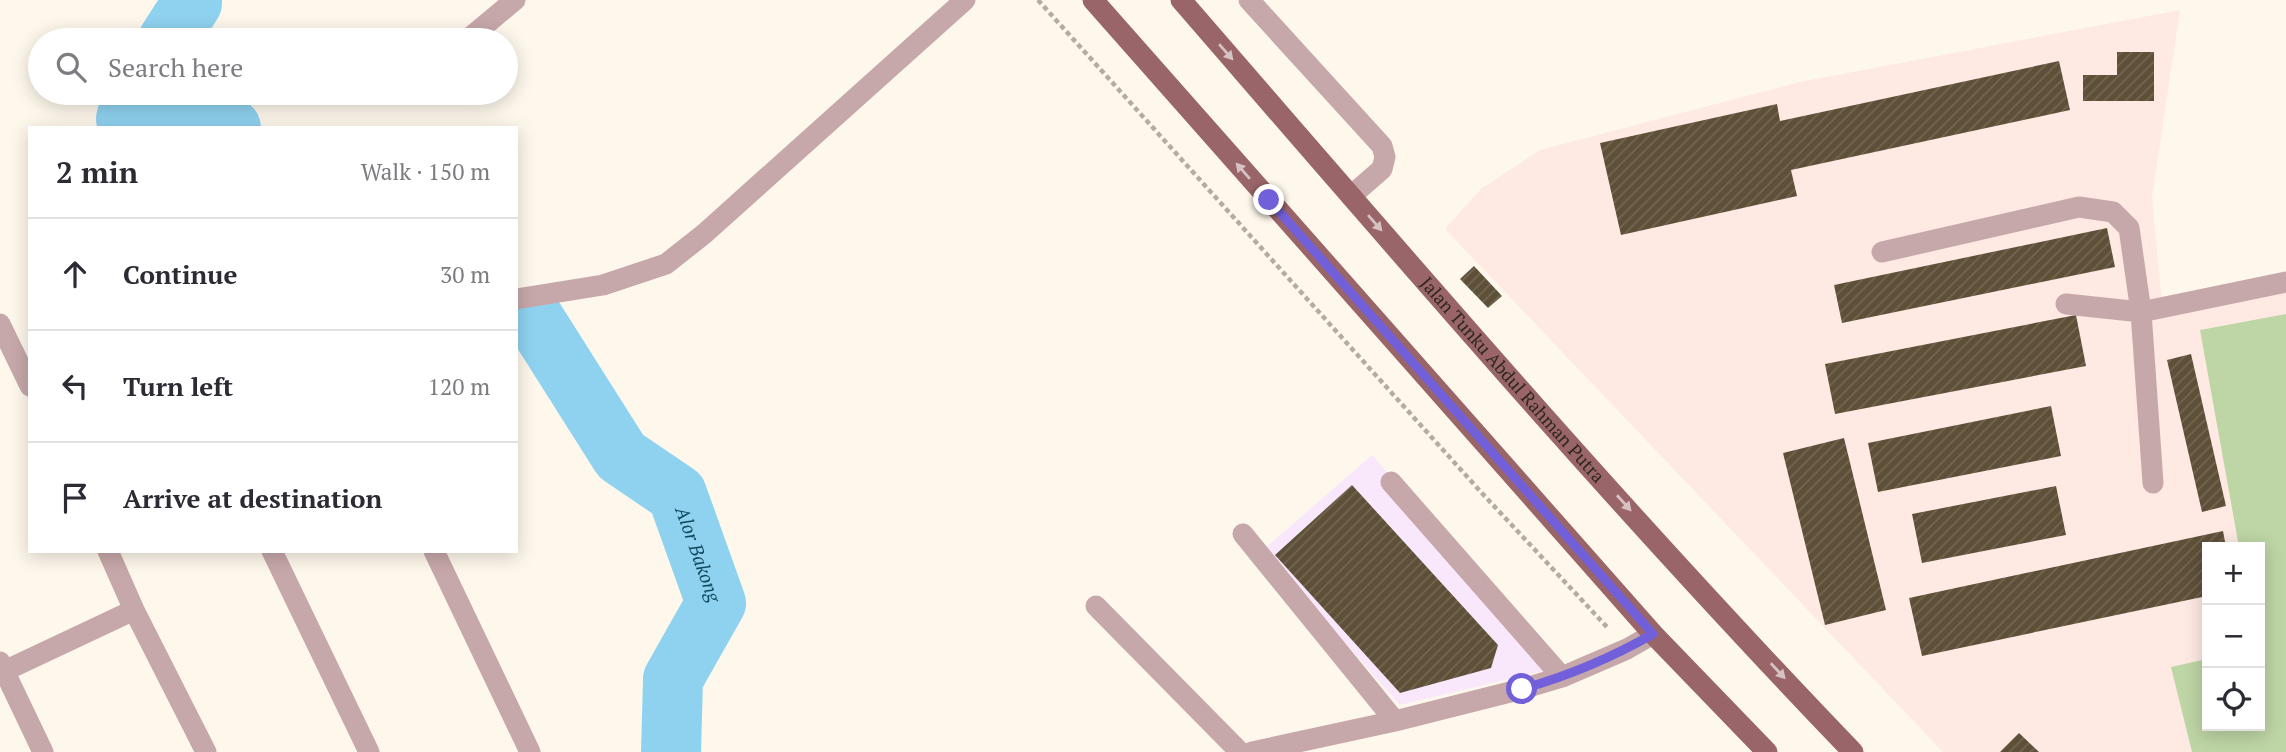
<!DOCTYPE html>
<meta charset="utf-8">
<style>
body{margin:0;font-family:"PT Serif",serif;background:#f2f2f3;color:#2b2b33}
.controls{position:absolute;right:21px;bottom:21px;display:grid;overflow:hidden;border-radius:0px;box-shadow:0 4px 18px #0003}
.controls button{width:63px;height:63px;display:grid;place-items:center;padding:0;border:0;border-bottom:2px solid #e1e1e2;background:#fff;color:#2b2b33;font:35px sans-serif}
.stop{position:absolute;width:21px;height:21px;margin:-16px;border:5px solid #7260da;border-radius:50%;background:#fff}
.stop.end{background:#7260da;border-color:#fff;box-shadow:0 2px 7px #0008}
.list{margin:0;padding:0;list-style:none}
h2{display:flex;justify-content:space-between;align-items:center;height:91px;margin:0;padding:0 28px;font-size:30px}
h2 small{font-size:23px;font-weight:400;color:#7c7c81}
.list li{display:grid;grid-template-columns:46px 1fr auto;gap:21px;align-items:center;box-sizing:border-box;height:112px;padding:0 28px;border-top:2px solid #e1e1e2}
.list b{display:block;font-size:26px;white-space:nowrap}
.list em{font-size:23px;font-style:normal;color:#7c7c81}
.icon{flex:none;width:38px;height:38px;fill:none;stroke:currentColor;stroke-width:2;stroke-linecap:round;stroke-linejoin:round}
.map{position:relative;flex:none;width:2286px;height:752px;overflow:hidden}
.search{position:absolute;background:#fff;box-shadow:0 4px 18px #0003;left:28px;top:28px;width:490px;height:77px;display:flex;align-items:center;gap:18px;box-sizing:border-box;padding:0 24px;border-radius:38px;color:#7c7c81;font-size:26px}
.panel{position:absolute;background:#fff;box-shadow:0 4px 18px #0003;left:28px;top:126px;width:490px;height:427px;border-radius:0px}
.map>svg:first-child{display:block}
.commercial{fill:#f9e8fb}
.education{fill:#feeae3;fill-rule:evenodd}
.garden{fill:#bed5a5}
.lines{fill:none;stroke-linecap:round;stroke-linejoin:round}
.river{stroke:#8fd2f0;stroke-width:60}
.building{fill:url(#building-hatch)}
.path{stroke:#b2aca1;stroke-width:4.5;stroke-dasharray:5 3.5;stroke-linecap:butt}
.minor{stroke:#c7a8aa;stroke-width:21}
.major{stroke:#996569;stroke-width:21}
.oneway{fill:#d6c1c3}
.route{stroke:#7260da;stroke-width:9}
.labels{text-anchor:middle;stroke-width:7;stroke-linejoin:round;paint-order:stroke}
.street-label{font-size:18px;fill:#2e281d;stroke:#fff}
.water-label{font-size:19px;font-style:italic;fill:#10485d;stroke:#fff}
</style>
<div class="map">
<svg width="2286" height="752" viewBox="0 0 2286 752">
<defs>
<pattern id="building-hatch" width="6" height="6" patternUnits="userSpaceOnUse" patternTransform="scale(1.75)"><rect width="6" height="6" fill="#5e5038"/><path d="M-1 1l2-2M0 6l6-6M5 7l2-2" fill="none" stroke="#726652"/></pattern>
</defs>
<rect width="100%" height="100%" fill="#fef8ec"/>
<path class="commercial" d="M1372,455L1560,667L1400,705L1263,550Z"/>
<path class="education" d="M2180,10L2152,197L2163,314L2286,287V752H1943L1445,229L1481,189L1540,150L1800,82ZM2207,547H2260V726H2207Z"/>
<path class="garden" d="M2286,314V752H2192L2171,667L2207,659V726H2260V547H2239L2200,330Z"/>
<g class="lines">
<g class="river">
<path d="M168,40L192,3V0"/>
<path d="M133,93L126,119L231,128"/>
<path id="s1" d="M533,317L621,456L677,494L716,603L673,679L671,752"/>
</g>
</g>
<path class="building" d="M2117,52H2154V101H2083V75H2117Z
M2059,61L2070,110L1791,170L1797,196L1621,235L1600,143L1777,104L1780,121Z
M2107,228L2115,267L1842,323L1834,285Z
M1474,266L1502,296L1488,308L1460,279Z
M2076,315L2086,366L1835,414L1825,364Z
M2191,354L2226,506L2202,512L2167,360Z
M2051,406L2061,456L1878,492L1868,443Z
M1844,438L1886,610L1825,625L1783,453Z
M1352,485L1498,645L1491,668L1400,693L1275,555Z
M2056,486L2066,535L1922,563L1912,514Z
M2223,531L2226,547H2207V596L1922,656L1909,598Z
M2019,733L2039,752H2000Z"/>
<g class="lines">
<path class="path" d="M1038,0L1480,491L1607,627"/>
<path class="minor" d="M1249,0L1382,146L1385,157L1382,169L1351,196
M467,40L515,0
M1882,252L2079,207L2113,212L2129,228L2141,312L2153,483
M516,299L603,285L666,264L704,234L965,0
M2066,304L2141,312L2286,282
M0,324L30,386
M1391,482L1562,677
M1243,534L1395,721
M108,551L134,610L206,752
M272,551L369,752
M434,551L530,752
M1096,606L1240,752
M0,662L43,752
M0,673L134,610
M1252,752L1395,721L1522,689L1562,677L1627,649L1653,634"/>
<g class="major">
<path d="M1093,0L1653,634L1767,752"/>
<path id="s2" d="M1181,0C1401,254 1620,510 1853,752"/>
</g>
</g>
<defs><path id="oneway-solid" d="M-6-.8H1V-3.2L6.5 0L1 3.2V.8H-6Z" transform="scale(1.75)"/></defs>
<g class="oneway">
<use href="#oneway-solid" transform="translate(1226 52) rotate(49)"/>
<use href="#oneway-solid" transform="translate(1243 171) rotate(-131)"/>
<use href="#oneway-solid" transform="translate(1375 223) rotate(49)"/>
<use href="#oneway-solid" transform="translate(1624 503) rotate(48)"/>
<use href="#oneway-solid" transform="translate(1778 671) rotate(47)"/>
</g>
<g class="lines">
<path class="route" d="M1269,200L1653,634C1611,658 1568,676 1522,689"/>
</g>
<g class="labels">
<g class="street-label">
<text dy="6" stroke="none"><textPath href="#s2" startOffset="504">Jalan Tunku Abdul Rahman Putra</textPath></text>
</g>
<g class="water-label">
<text dy="7" stroke="none"><textPath href="#s1" startOffset="296">Alor Bakong</textPath></text>
</g>
</g>
</svg>
<div class="controls">
<button>+</button>
<button>−</button>
<button><svg class="icon" aria-label="locate" viewBox="0 0 24 24"><circle cx="12" cy="12" r="6"/><path d="M12 2v4M12 18v4M2 12h4M18 12h4"/></svg></button>
</div>
<div class="stop" style="left:1522px;top:689px"></div>
<div class="stop end" style="left:1269px;top:200px"></div>
<div class="search"><svg class="icon" aria-label="search" viewBox="0 0 24 24"><circle cx="10" cy="10" r="6"/><path d="M15 15l6 6"/></svg>Search here</div>
<section class="panel">
<h2>2 min<small>Walk · 150 m</small></h2>
<ul class="list">
<li><svg class="icon" aria-label="ahead" viewBox="0 0 24 24"><path d="M12 20V5M6 11l6-6 6 6"/></svg><div><b>Continue</b></div><em>30 m</em></li>
<li><svg class="icon" aria-label="left" viewBox="0 0 24 24"><path d="M17 20v-9H6M10 6l-5 5 5 5"/></svg><div><b>Turn left</b></div><em>120 m</em></li>
<li><svg class="icon" aria-label="arrive" viewBox="0 0 24 24"><path d="M6 21V4h12l-3 4 3 4H6"/></svg><div><b>Arrive at destination</b></div></li>
</ul>
</section>
</div>
